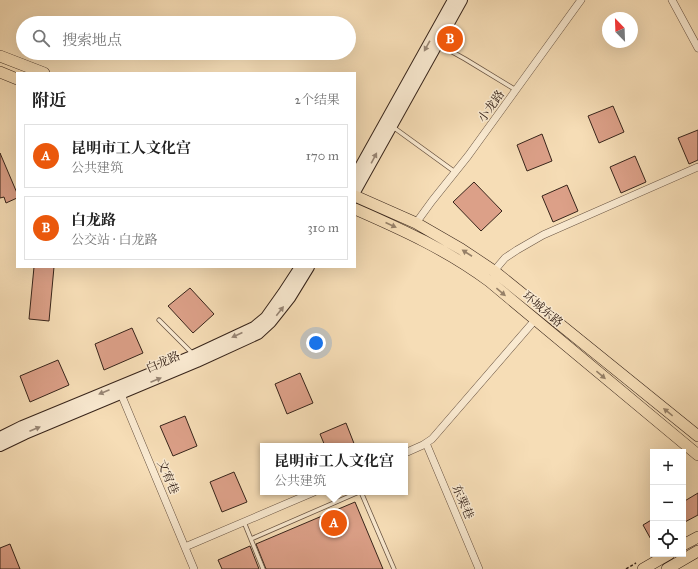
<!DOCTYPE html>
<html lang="zh">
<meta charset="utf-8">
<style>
body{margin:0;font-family:"IM FELL Great Primer","Noto Serif SC",serif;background:#f6f6f6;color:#222}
.controls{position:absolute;right:12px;bottom:12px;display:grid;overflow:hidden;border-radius:0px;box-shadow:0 4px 16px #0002}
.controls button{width:36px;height:36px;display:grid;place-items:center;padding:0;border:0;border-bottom:1px solid #e0e0e0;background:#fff;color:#222;font:20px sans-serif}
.compass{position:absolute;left:602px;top:12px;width:36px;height:36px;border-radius:50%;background:#fff;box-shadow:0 4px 16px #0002;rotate:337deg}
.you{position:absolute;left:316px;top:343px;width:14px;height:14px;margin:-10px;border:3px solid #fff;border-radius:50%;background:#1a73e8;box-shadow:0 0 0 6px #1a73e833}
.badge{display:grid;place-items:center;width:26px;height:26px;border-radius:50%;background:#ea580c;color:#fff;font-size:13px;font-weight:700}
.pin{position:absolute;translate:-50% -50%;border:2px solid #fff;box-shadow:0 1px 4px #0006}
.popup{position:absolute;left:260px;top:443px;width:148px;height:52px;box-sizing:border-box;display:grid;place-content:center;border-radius:0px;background:#fff;filter:drop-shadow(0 1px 3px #0005);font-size:13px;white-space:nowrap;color:#767676}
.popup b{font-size:15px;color:#222}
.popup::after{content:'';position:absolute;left:50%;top:100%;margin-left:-8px;border:8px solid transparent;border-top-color:#fff}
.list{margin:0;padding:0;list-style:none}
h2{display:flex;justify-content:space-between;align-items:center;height:52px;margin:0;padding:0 16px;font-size:17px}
h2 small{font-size:13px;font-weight:400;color:#767676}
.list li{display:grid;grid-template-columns:26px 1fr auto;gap:12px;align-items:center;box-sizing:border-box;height:64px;margin:0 8px 8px;padding:0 8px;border:1px solid #e0e0e0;border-radius:0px}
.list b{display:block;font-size:15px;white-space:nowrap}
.list p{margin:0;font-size:13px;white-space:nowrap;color:#767676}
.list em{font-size:13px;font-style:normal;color:#767676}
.icon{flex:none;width:22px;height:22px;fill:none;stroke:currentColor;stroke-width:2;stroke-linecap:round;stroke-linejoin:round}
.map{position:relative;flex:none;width:698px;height:569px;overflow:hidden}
.search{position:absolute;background:#fff;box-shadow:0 4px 16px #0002;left:16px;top:16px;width:340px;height:44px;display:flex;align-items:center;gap:10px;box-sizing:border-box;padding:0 14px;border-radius:22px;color:#767676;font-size:15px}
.panel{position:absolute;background:#fff;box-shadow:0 4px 16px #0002;left:16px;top:72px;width:340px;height:196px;border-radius:0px}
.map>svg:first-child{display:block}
.building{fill:#dca088;stroke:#37241a}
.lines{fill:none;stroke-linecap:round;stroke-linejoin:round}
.service-casing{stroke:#675241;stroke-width:5}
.minor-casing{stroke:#675241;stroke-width:8}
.secondary-casing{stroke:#37241a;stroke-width:12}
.primary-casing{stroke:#37241a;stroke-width:12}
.path{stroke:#37241a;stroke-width:1.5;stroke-dasharray:3 2;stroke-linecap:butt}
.service{stroke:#f9e9d0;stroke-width:3.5}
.minor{stroke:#f9e9d0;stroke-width:7}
.secondary{stroke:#f9e9d0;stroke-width:10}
.primary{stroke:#f6ddb6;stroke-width:11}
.oneway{fill:#988675}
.oneway2{fill:#968068}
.labels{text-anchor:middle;stroke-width:3;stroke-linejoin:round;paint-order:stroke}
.street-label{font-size:12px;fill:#37241a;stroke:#f9e9d0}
</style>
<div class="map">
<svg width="698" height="569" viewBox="0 0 698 569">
<rect width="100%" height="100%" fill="#f6ddb6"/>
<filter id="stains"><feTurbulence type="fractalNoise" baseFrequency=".005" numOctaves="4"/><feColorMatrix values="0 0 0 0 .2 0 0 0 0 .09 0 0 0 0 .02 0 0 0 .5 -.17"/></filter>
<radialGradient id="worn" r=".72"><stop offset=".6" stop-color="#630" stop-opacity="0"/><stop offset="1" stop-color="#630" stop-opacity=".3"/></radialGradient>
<path class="building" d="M613,106L624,132L599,143L588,116Z
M698,130V160L689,164L678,138Z
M542,134L552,161L527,171L517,145Z
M0,153L17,193V198L6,203L4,197L0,198Z
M635,156L646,182L621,193L610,167Z
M474,182L502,211L481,231L453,202Z
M567,185L578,211L553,222L542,196Z
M34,267H54L49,321L29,319Z
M190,288L214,314L193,333L168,306Z
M132,328L143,353L104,370L95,344Z
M58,360L69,385L30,402L20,376Z
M300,373L313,403L287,414L275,384Z
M185,416L197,446L173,456L160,426Z
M346,423L355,446H325L320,434Z
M234,472L247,502L222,512L210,482Z
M698,493V515L683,523V502Z
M355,502L383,569H266L256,544Z
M653,519V543L643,525Z
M10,544L20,569H0V548Z
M250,546L259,569H222L218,560Z"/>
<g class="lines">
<defs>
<path id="service" d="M438,44L465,59L516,90
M393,127L455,172
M159,320L193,354
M361,492L394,569
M244,522L263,569
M251,539L359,492"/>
<path id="minor" d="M672,0L698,48
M416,223L432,201L468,156L581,0
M494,271L505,258L517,250L543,235L698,167
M121,394L194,569
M426,443L479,569
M405,453L423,445L432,439L535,320
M185,547L314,492"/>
<path id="secondary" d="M355,176L453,0
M355,192L462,0
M0,437L22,426L194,355L254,327L266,317L283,293L300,267
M0,446L25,434L197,362L258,334L271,322L290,298L309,267"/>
<path id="primary" d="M0,56L44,73
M0,72L17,79
M355,196L416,223L461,249L494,271L698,436
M355,209C403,230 447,250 489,281L698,455
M683,545L698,537
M643,569L669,554
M667,569L698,551"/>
</defs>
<use href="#service" class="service-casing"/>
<use href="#minor" class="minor-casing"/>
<use href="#secondary" class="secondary-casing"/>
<use href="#primary" class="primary-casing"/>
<path class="path" d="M626,569L636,563"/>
<use href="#service" class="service"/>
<use href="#minor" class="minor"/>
<use href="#secondary" class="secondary"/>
<use href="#primary" class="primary"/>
</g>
<defs><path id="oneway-solid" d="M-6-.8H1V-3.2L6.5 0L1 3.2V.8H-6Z"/></defs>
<g class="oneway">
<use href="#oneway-solid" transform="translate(427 46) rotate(119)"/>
<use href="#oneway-solid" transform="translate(374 158) rotate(-62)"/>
<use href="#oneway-solid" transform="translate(280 311) rotate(-52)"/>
<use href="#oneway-solid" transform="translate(237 335) rotate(155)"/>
<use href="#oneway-solid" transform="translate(156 380) rotate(-23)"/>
<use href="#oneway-solid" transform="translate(104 392) rotate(157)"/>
<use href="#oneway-solid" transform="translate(35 429) rotate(-23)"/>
</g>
<g class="oneway2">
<use href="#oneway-solid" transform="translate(391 225) rotate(24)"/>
<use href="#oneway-solid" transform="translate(467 253) rotate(-147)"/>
<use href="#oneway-solid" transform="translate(501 292) rotate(40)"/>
<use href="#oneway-solid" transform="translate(601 375) rotate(40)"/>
<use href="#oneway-solid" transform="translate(668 412) rotate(-141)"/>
</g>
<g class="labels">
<g class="street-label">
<text transform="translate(491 106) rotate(-54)" y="4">小龙路</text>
<text transform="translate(543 309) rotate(40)" y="4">环城东路</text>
<text transform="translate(163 362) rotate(-23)" y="4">白龙路</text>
<text transform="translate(168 477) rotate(67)" y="4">文宥巷</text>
<text transform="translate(463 502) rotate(67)" y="4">东栗巷</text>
</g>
</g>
<rect width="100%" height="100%" filter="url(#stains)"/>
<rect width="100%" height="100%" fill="url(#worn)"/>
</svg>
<div class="controls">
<button>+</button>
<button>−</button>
<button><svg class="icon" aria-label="locate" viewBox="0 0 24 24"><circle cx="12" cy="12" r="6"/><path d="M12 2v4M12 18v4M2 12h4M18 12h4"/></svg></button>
</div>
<svg class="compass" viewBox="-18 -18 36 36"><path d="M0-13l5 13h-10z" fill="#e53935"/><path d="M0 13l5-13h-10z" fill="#767676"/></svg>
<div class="you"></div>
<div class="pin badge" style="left:334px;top:523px">A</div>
<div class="popup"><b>昆明市工人文化宫</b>公共建筑</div>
<div class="pin badge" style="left:450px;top:39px">B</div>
<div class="search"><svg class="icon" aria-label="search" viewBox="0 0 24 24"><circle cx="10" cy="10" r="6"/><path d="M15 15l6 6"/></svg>搜索地点</div>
<section class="panel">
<h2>附近<small>2个结果</small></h2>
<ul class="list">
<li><span class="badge">A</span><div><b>昆明市工人文化宫</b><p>公共建筑</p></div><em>170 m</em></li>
<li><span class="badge">B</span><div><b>白龙路</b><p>公交站 · 白龙路</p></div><em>310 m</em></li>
</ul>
</section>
</div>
